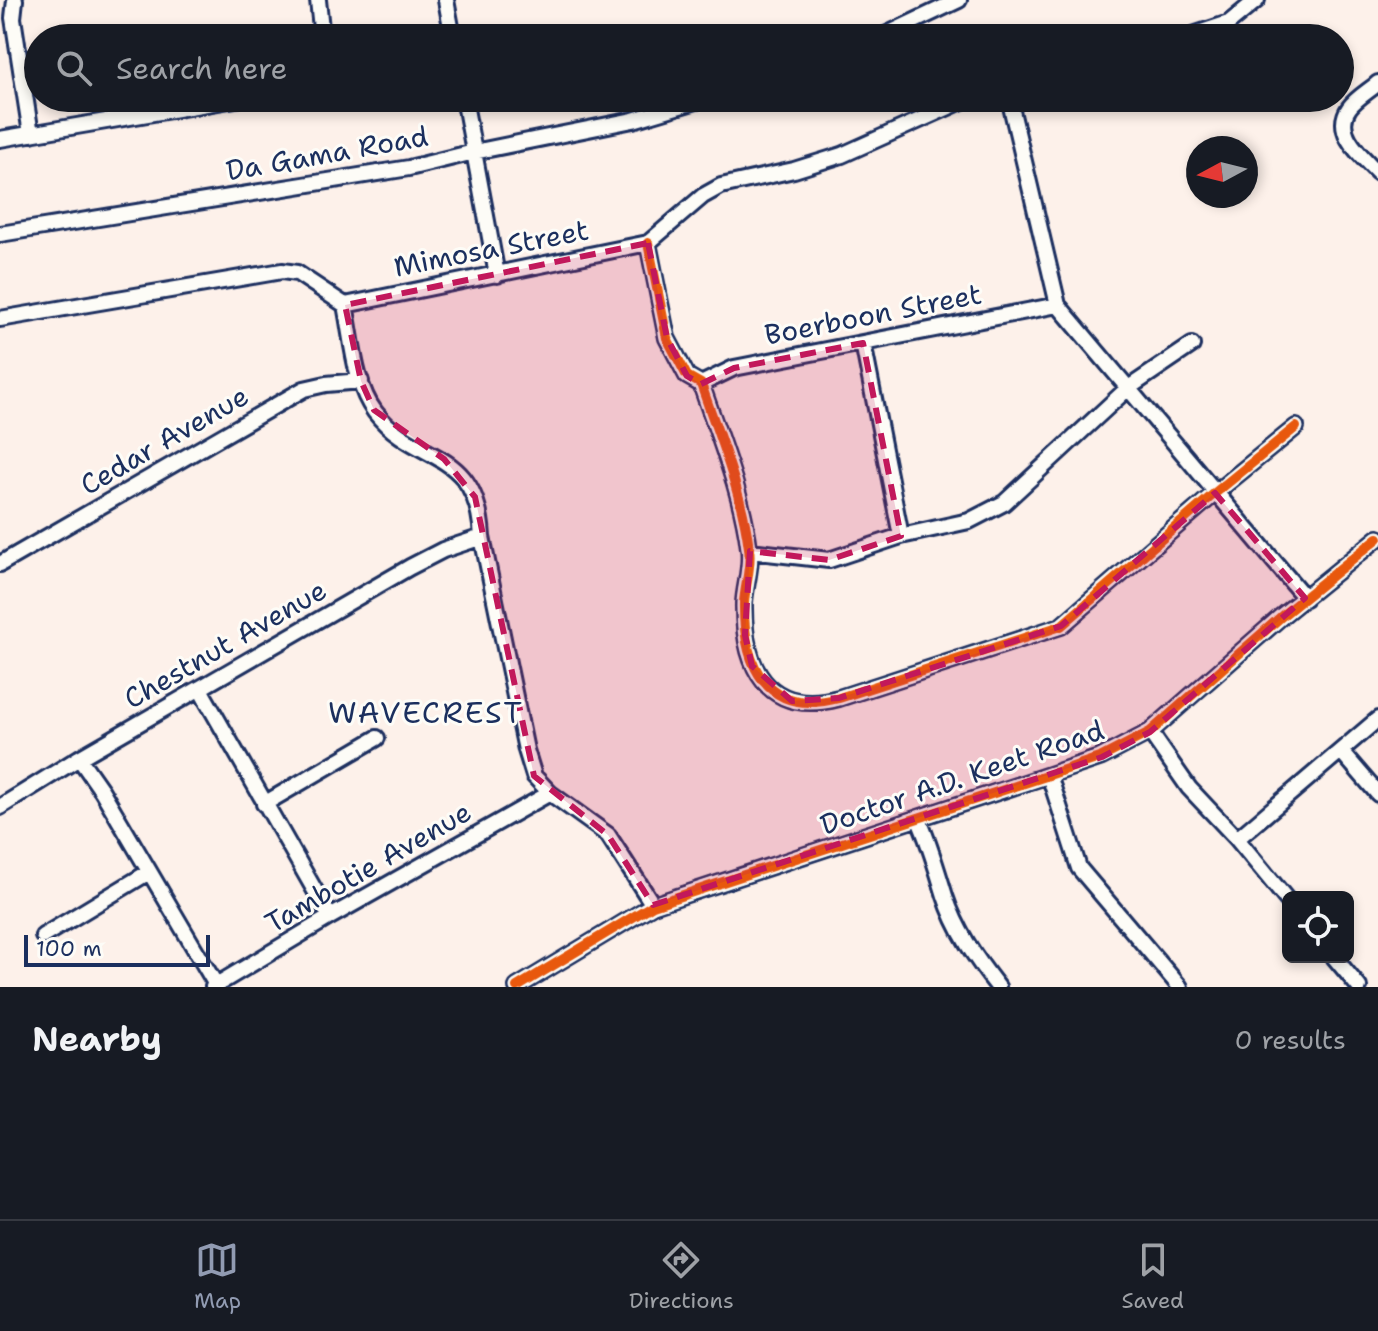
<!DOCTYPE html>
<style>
body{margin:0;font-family:"Shantell Sans",sans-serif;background:#242831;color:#f1f3f6}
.controls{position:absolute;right:24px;bottom:24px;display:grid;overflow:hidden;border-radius:12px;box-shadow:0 4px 12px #0003}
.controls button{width:72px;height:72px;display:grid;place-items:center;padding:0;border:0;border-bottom:2px solid #363941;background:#171b24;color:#f1f3f6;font:40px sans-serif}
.compass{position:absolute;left:1186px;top:136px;width:72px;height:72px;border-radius:50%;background:#171b24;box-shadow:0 4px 12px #0003;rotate:263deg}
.scale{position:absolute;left:24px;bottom:20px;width:186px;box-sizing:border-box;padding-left:8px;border:4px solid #1b2f5e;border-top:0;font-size:22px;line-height:28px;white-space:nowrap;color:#1b2f5e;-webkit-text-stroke:6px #fdfcf7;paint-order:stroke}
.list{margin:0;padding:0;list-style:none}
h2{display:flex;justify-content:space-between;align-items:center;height:104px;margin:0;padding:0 32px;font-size:34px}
h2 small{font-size:26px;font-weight:400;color:#9ea1a6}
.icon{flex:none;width:44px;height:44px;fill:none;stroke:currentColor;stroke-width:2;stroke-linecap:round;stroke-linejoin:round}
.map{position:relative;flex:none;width:1378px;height:987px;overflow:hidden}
.search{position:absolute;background:#171b24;box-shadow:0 4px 12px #0003;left:24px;right:24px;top:24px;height:88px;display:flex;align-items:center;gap:20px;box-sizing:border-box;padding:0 28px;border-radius:44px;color:#9ea1a6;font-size:30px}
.sheet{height:232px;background:#171b24}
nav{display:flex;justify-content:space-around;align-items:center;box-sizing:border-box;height:112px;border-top:2px solid #363941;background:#171b24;font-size:22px;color:#9ea1a6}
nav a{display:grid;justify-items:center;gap:4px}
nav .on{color:#919bb2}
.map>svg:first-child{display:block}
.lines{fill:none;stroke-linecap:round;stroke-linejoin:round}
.minor-casing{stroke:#1b2f5e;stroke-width:20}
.minor{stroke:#fdfcf7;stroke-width:14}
.cycleway-casing{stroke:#fdfcf7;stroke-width:15}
.cycleway{stroke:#e8590c;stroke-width:10}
.marked{fill:#c2185b;fill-opacity:0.2;stroke:#c2185b;stroke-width:6;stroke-dasharray:16 10;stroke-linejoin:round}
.labels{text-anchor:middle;stroke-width:6;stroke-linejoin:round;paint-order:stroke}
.street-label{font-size:28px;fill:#1b2f5e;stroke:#fdfcf7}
.neighbourhood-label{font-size:30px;letter-spacing:2px;fill:#1b2f5e;stroke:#fdfcf7}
</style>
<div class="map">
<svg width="1378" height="987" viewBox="0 0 1378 987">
<rect width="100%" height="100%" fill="#fdf1ea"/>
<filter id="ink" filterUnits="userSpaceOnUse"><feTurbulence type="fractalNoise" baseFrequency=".0125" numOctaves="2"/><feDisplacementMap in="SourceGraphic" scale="16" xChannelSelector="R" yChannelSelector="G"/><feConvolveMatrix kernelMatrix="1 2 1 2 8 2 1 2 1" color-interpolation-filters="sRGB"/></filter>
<g filter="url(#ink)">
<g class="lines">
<defs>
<path id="minor" d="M15,0L13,18L31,134
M318,0L322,38
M446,0L453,38
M879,38L959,0
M1184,38L1229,23L1257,0
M1378,83C1369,91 1356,98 1349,108C1332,133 1363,157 1378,173
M464,98L497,275
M1009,98L1058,305L1305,598
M0,139L242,98
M0,234L409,168L474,152L633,120L707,98
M648,243L667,338L687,376L701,384C719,437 742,492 749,548C752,566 745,585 744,603C743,666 766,717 839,698L1061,626L1215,493L1296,427
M345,305C352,338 354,384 375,412C417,466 477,445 482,537L526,750L534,776L550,793L608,835L653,905
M345,305L648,243L703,196L721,186L794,170L842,155L969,98
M0,319L282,271L297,273L345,305
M863,343L901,536
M701,384L734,368L1058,305
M750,551L829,560L901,536L969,521L1004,503L1127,389L1192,345
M0,564L304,389L326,384L361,381
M200,689L330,917
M1150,732L1189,788L1237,839L1288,901
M1341,751L1378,794
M79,758L102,791L216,985
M1049,775L1079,868L1180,987
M264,804L377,738
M0,807L79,758L410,567L443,550L482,537
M919,820C930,845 937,870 945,896C956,930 976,959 998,987
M1237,839L1378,719
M43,936L149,872
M1334,957L1359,987
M213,987L330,917L550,793
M517,987L653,905L1049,775L1102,757L1150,732L1283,615L1378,538"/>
</defs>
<use href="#minor" class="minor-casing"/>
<use href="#minor" class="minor"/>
<defs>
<path id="cycleway" d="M648,243L667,338L687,376L701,384C719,437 742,492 749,548C752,566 745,585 744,603C743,666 766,717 839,698L1061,626L1215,493L1296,427
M517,987L653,905L1049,775L1102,757L1150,732L1283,615L1378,538"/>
</defs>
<use href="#cycleway" class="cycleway-casing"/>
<use href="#cycleway" class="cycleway"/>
</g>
</g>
<path class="marked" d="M648,243L667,338L687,376L701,384L734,368L863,343L901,536L829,560L750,551L745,635L752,666L792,701L839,698L1061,626L1215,493L1305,598L1150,732L1102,757L653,905L608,835L534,776L475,497L444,459L374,410L361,381L345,305Z"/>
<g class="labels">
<g class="street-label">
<text transform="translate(327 153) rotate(-10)" y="10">Da Gama Road</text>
<text transform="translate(491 248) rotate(-11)" y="10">Mimosa Street</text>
<text transform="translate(873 314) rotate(-11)" y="10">Boerboon Street</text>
<text transform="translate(164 440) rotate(-30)" y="10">Cedar Avenue</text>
<text transform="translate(225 644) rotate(-30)" y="10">Chestnut Avenue</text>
<text transform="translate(962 777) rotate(-19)" y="10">Doctor A.D. Keet Road</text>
<text transform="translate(368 867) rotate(-30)" y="10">Tambotie Avenue</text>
</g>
<g class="neighbourhood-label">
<text x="426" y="723">WAVECREST</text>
</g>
</g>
</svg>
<div class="controls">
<button><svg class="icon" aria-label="locate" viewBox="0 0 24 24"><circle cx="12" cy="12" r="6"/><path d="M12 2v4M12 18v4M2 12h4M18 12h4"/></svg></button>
</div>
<svg class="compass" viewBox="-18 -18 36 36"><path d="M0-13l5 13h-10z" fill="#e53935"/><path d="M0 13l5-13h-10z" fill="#9ea1a6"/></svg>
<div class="scale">100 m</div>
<div class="search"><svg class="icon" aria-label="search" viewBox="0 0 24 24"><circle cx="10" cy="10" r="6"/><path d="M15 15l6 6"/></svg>Search here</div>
</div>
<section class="sheet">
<h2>Nearby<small>0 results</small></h2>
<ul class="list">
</ul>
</section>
<nav>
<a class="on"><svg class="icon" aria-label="map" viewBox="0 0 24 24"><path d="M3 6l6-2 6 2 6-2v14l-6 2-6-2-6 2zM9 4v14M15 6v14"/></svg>Map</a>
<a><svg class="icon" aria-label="directions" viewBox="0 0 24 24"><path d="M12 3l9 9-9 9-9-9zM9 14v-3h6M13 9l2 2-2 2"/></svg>Directions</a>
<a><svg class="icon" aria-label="saved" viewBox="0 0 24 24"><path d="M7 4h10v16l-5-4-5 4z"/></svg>Saved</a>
</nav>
